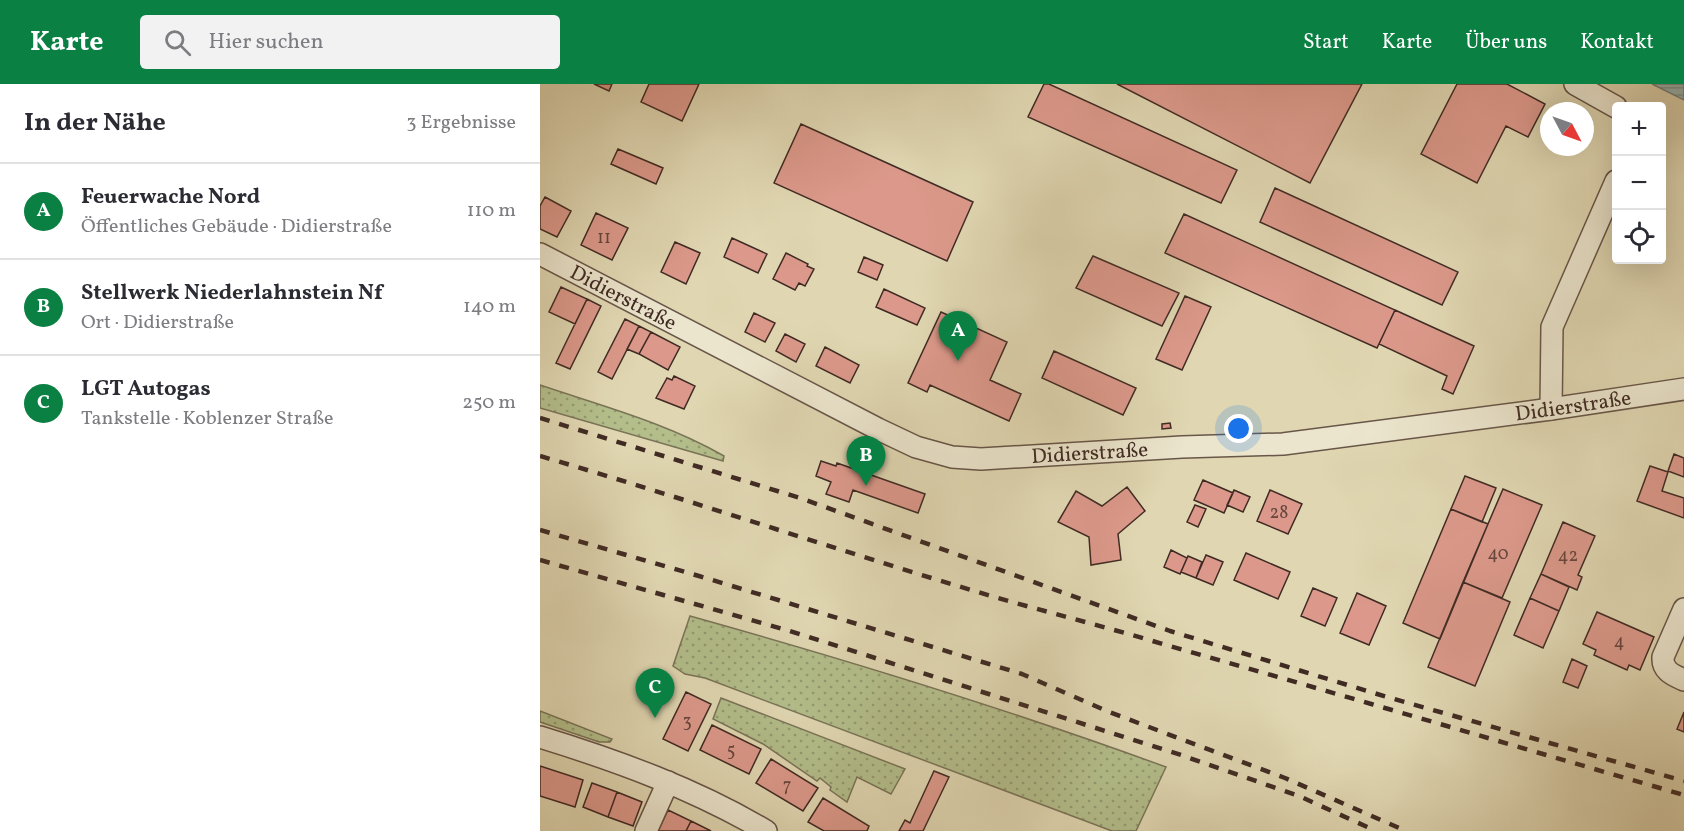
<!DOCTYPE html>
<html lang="de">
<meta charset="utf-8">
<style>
body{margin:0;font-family:Vollkorn,serif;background:#f2f2f3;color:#2b2b33}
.controls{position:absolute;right:18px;top:18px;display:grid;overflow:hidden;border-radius:6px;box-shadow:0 6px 24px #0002}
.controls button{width:54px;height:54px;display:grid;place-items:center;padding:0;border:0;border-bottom:2px solid #e1e1e2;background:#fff;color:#2b2b33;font:30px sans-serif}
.compass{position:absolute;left:1000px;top:18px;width:54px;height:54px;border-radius:50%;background:#fff;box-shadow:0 6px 24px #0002;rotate:131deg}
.you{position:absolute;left:699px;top:345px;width:21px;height:21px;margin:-15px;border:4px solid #fff;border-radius:50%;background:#1a73e8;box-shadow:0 0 0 9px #1a73e833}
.badge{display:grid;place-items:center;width:39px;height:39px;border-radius:50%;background:#0b8043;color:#fff;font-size:20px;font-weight:700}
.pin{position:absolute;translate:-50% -50px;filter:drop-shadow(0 2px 3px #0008)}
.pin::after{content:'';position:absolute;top:32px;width:21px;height:18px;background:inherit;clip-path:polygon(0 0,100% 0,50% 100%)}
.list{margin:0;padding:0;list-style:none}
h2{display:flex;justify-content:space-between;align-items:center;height:78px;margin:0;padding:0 24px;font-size:26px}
h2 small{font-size:20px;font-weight:400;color:#7c7c81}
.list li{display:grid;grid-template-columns:39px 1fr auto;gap:18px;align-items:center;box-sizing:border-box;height:96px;padding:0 24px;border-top:2px solid #e1e1e2}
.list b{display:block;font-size:22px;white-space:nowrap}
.list p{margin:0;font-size:20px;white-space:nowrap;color:#7c7c81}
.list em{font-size:20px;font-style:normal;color:#7c7c81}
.icon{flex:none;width:33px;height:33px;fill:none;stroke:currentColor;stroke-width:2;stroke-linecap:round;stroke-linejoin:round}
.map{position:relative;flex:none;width:1144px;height:747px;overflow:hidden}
header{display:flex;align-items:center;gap:36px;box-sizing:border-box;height:84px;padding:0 30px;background:#0b8043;color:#fff}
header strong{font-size:28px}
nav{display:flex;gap:33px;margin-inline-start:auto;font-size:21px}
.search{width:420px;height:54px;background:#f2f2f3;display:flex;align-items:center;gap:15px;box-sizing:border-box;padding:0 21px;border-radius:6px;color:#7c7c81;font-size:22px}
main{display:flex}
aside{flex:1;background:#fff}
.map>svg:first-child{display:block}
.green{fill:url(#green-dots);stroke:#7a7458;stroke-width:1.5}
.water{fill:url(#water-rules);stroke:#747f7c;stroke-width:1.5}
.building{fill:#dc998b;stroke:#402b24;stroke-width:1.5}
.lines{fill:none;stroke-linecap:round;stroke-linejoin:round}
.minor-casing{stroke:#685648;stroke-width:24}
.minor{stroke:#ebe5cd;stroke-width:21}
.rail{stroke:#402b24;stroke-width:4.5;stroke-dasharray:10 10;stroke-linecap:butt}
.labels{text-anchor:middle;stroke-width:4.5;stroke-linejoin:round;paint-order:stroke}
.number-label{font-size:18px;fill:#67463e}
.street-label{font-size:21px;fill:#402b24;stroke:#ebe5cd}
</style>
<header>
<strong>Karte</strong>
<div class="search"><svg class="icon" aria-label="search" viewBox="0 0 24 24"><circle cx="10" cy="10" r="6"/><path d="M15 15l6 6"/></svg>Hier suchen</div>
<nav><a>Start</a><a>Karte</a><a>Über uns</a><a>Kontakt</a></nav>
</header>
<main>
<aside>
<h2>In der Nähe<small>3 Ergebnisse</small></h2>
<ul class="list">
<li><span class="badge">A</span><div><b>Feuerwache Nord</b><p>Öffentliches Gebäude · Didierstraße</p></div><em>110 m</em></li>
<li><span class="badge">B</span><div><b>Stellwerk Niederlahnstein Nf</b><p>Ort · Didierstraße</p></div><em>140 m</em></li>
<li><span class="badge">C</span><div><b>LGT Autogas</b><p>Tankstelle · Koblenzer Straße</p></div><em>250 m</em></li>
</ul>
</aside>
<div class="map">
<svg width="1144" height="747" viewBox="0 0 1144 747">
<defs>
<pattern id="green-dots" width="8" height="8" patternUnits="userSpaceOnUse" patternTransform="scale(1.5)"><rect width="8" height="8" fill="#b3be8b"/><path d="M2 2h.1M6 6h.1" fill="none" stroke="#939b71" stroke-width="1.8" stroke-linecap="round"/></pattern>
<pattern id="water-rules" width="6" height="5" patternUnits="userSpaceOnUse" patternTransform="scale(1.5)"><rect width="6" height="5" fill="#97b7b6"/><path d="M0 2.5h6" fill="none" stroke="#7d9594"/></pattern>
</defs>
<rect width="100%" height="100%" fill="#e0d7b2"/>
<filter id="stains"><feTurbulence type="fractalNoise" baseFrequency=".00333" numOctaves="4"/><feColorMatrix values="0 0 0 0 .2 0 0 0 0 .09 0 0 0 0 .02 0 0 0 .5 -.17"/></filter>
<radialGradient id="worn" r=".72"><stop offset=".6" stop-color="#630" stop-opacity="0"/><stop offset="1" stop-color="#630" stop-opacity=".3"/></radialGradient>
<path class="green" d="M0,301C62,322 127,339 184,372L183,377L0,324Z
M150,532C311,577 470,626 626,683L596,747H572L165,594L145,590L133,582Z
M181,614L365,685L351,710L317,693L307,718L290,706L291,703L280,694L277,697L223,660L173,635Z
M0,627L72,655L70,658H59L0,638Z"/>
<path class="water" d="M1112,0H1144V16Z"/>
<path class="building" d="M54,0H72L69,7Z
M109,0H159L142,37L101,18Z
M504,0H509L697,86L681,119L488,33Z
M577,0H822L770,99Z
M917,0H967L1005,20L988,53L966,42L937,99L881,70Z
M261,40L433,118L407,177L234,99Z
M78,65L123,84L116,100L71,80Z
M735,104L918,188L902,221L720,138Z
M5,113L31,127L17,153L0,145V122Z
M56,129L88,144L72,176L41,161Z
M644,130L855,226L837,264L625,169Z
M192,154L227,170L218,189L184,173Z
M135,158L160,169L146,200L121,188Z
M246,169L268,180L267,182L274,185L265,202L259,199L255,206L233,195Z
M553,172L639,209L622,242L536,204Z
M324,173L343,181L337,196L318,188Z
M21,203L47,215L35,240L9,228Z
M344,205L385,224L377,241L336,223Z
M645,212L671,223L642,286L616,275Z
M47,215L61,222L30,285L16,279Z
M855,226L934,262L913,310L902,305L907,292L839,260Z
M401,228L467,258L450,296L481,310L469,337L390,301L387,308L368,299Z
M214,229L235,239L225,258L205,248Z
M85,235L99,242L72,295L58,288Z
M99,242L111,248L99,270L87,265Z
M111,248L140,263L128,286L99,270Z
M245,250L265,260L256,278L236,267Z
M285,263L319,281L310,299L276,282Z
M514,267L596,304L583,331L502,294Z
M134,292L155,302L144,325L116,314L127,294L132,296Z
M630,339L631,344L622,345V340Z
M1134,370L1144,374V393L1128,387Z
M281,377L296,382L297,379L385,410L378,429L313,406L309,418L286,410L291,398L276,392Z
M1110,382L1128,388L1122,407L1144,414V434L1097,417Z
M925,392L956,404L942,438L911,425Z
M663,396L693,409L684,429L654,416Z
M587,403L605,427L578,450L581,476L551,481L549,453L518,438L536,407L562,422Z
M963,405L1002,421L962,514L923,498Z
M694,406L710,413L703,428L687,421Z
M730,406L762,420L748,450L717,437Z
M655,421L666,425L658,443L647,438Z
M911,425L948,440L900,555L863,539Z
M1023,438L1055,452L1038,491L1042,493L1037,506L1001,490Z
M631,466L647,474L640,490L624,483Z
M706,469L750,488L738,515L694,496Z
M666,471L683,478L673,501L656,494Z
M648,472L662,478L656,494L641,488Z
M1001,490L1029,503L1019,527L990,514Z
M923,498L970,518L935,602L888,583Z
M773,504L797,514L785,542L761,532Z
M817,509L846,522L829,561L800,549Z
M990,514L1019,527L1003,564L974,551Z
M1057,528L1114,553L1100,586L1089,581L1087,586L1054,571L1056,566L1043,560Z
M1032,575L1047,582L1038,604L1023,598Z
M146,608L171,620L148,667L123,655Z
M1144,628V648L1137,645Z
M172,641L221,665L209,690L160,666Z
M231,675L278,704L263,727L216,699Z
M0,682L43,696L35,723L0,712Z
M394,687L409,693L383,747H359L365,736L370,739Z
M52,699L77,708L68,733L43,723Z
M77,708L102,718L93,742L68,733Z
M283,714L329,742L327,747H284L268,738Z
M128,726L151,737L146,747H118Z
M151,737L171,747H146Z"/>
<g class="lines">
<defs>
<g id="minor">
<path d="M1035,0L1076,23"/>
<path id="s1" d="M0,170L338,345L376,363L412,373L441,375L642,363L743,360L1011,325L1144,305"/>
<path d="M1011,325L1012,243L1076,97"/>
<path d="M1144,525L1123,573C1122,587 1133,591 1144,596"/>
<path d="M0,653C78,677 155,705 226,747"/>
<path d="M106,747L128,698"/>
</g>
</defs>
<use href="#minor" class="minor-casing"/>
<use href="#minor" class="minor"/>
<path class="rail" d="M0,334L260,414L630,547L847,613L1144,697
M0,372C154,417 305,469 458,514C514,530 570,544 626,561C799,610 971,661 1144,711
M0,446L159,492L482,590L569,628L745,694L866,747
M0,476L250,547L641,671L759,712L836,747"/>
</g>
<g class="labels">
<g class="number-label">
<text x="64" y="159">11</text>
<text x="739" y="434">28</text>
<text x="958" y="475">40</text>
<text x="1028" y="477">42</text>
<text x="1079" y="563">4</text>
<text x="147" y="643">3</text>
<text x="191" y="672">5</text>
<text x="247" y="707">7</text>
</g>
<g class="street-label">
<text dy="7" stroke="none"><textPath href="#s1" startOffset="94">Didierstraße</textPath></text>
<text dy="7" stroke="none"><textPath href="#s1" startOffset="1084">Didierstraße</textPath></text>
<text dy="7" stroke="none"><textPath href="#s1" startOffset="598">Didierstraße</textPath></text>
</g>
</g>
<rect width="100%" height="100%" filter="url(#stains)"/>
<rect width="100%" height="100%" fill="url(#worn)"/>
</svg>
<div class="controls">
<button>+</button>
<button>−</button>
<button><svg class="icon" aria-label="locate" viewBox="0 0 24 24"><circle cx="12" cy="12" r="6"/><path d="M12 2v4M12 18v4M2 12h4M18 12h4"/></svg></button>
</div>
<svg class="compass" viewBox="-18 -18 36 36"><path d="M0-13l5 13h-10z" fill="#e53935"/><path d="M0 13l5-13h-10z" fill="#7c7c81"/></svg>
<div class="you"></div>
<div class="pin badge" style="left:418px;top:277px">A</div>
<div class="pin badge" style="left:326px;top:402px">B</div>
<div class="pin badge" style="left:115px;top:634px">C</div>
</div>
</main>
